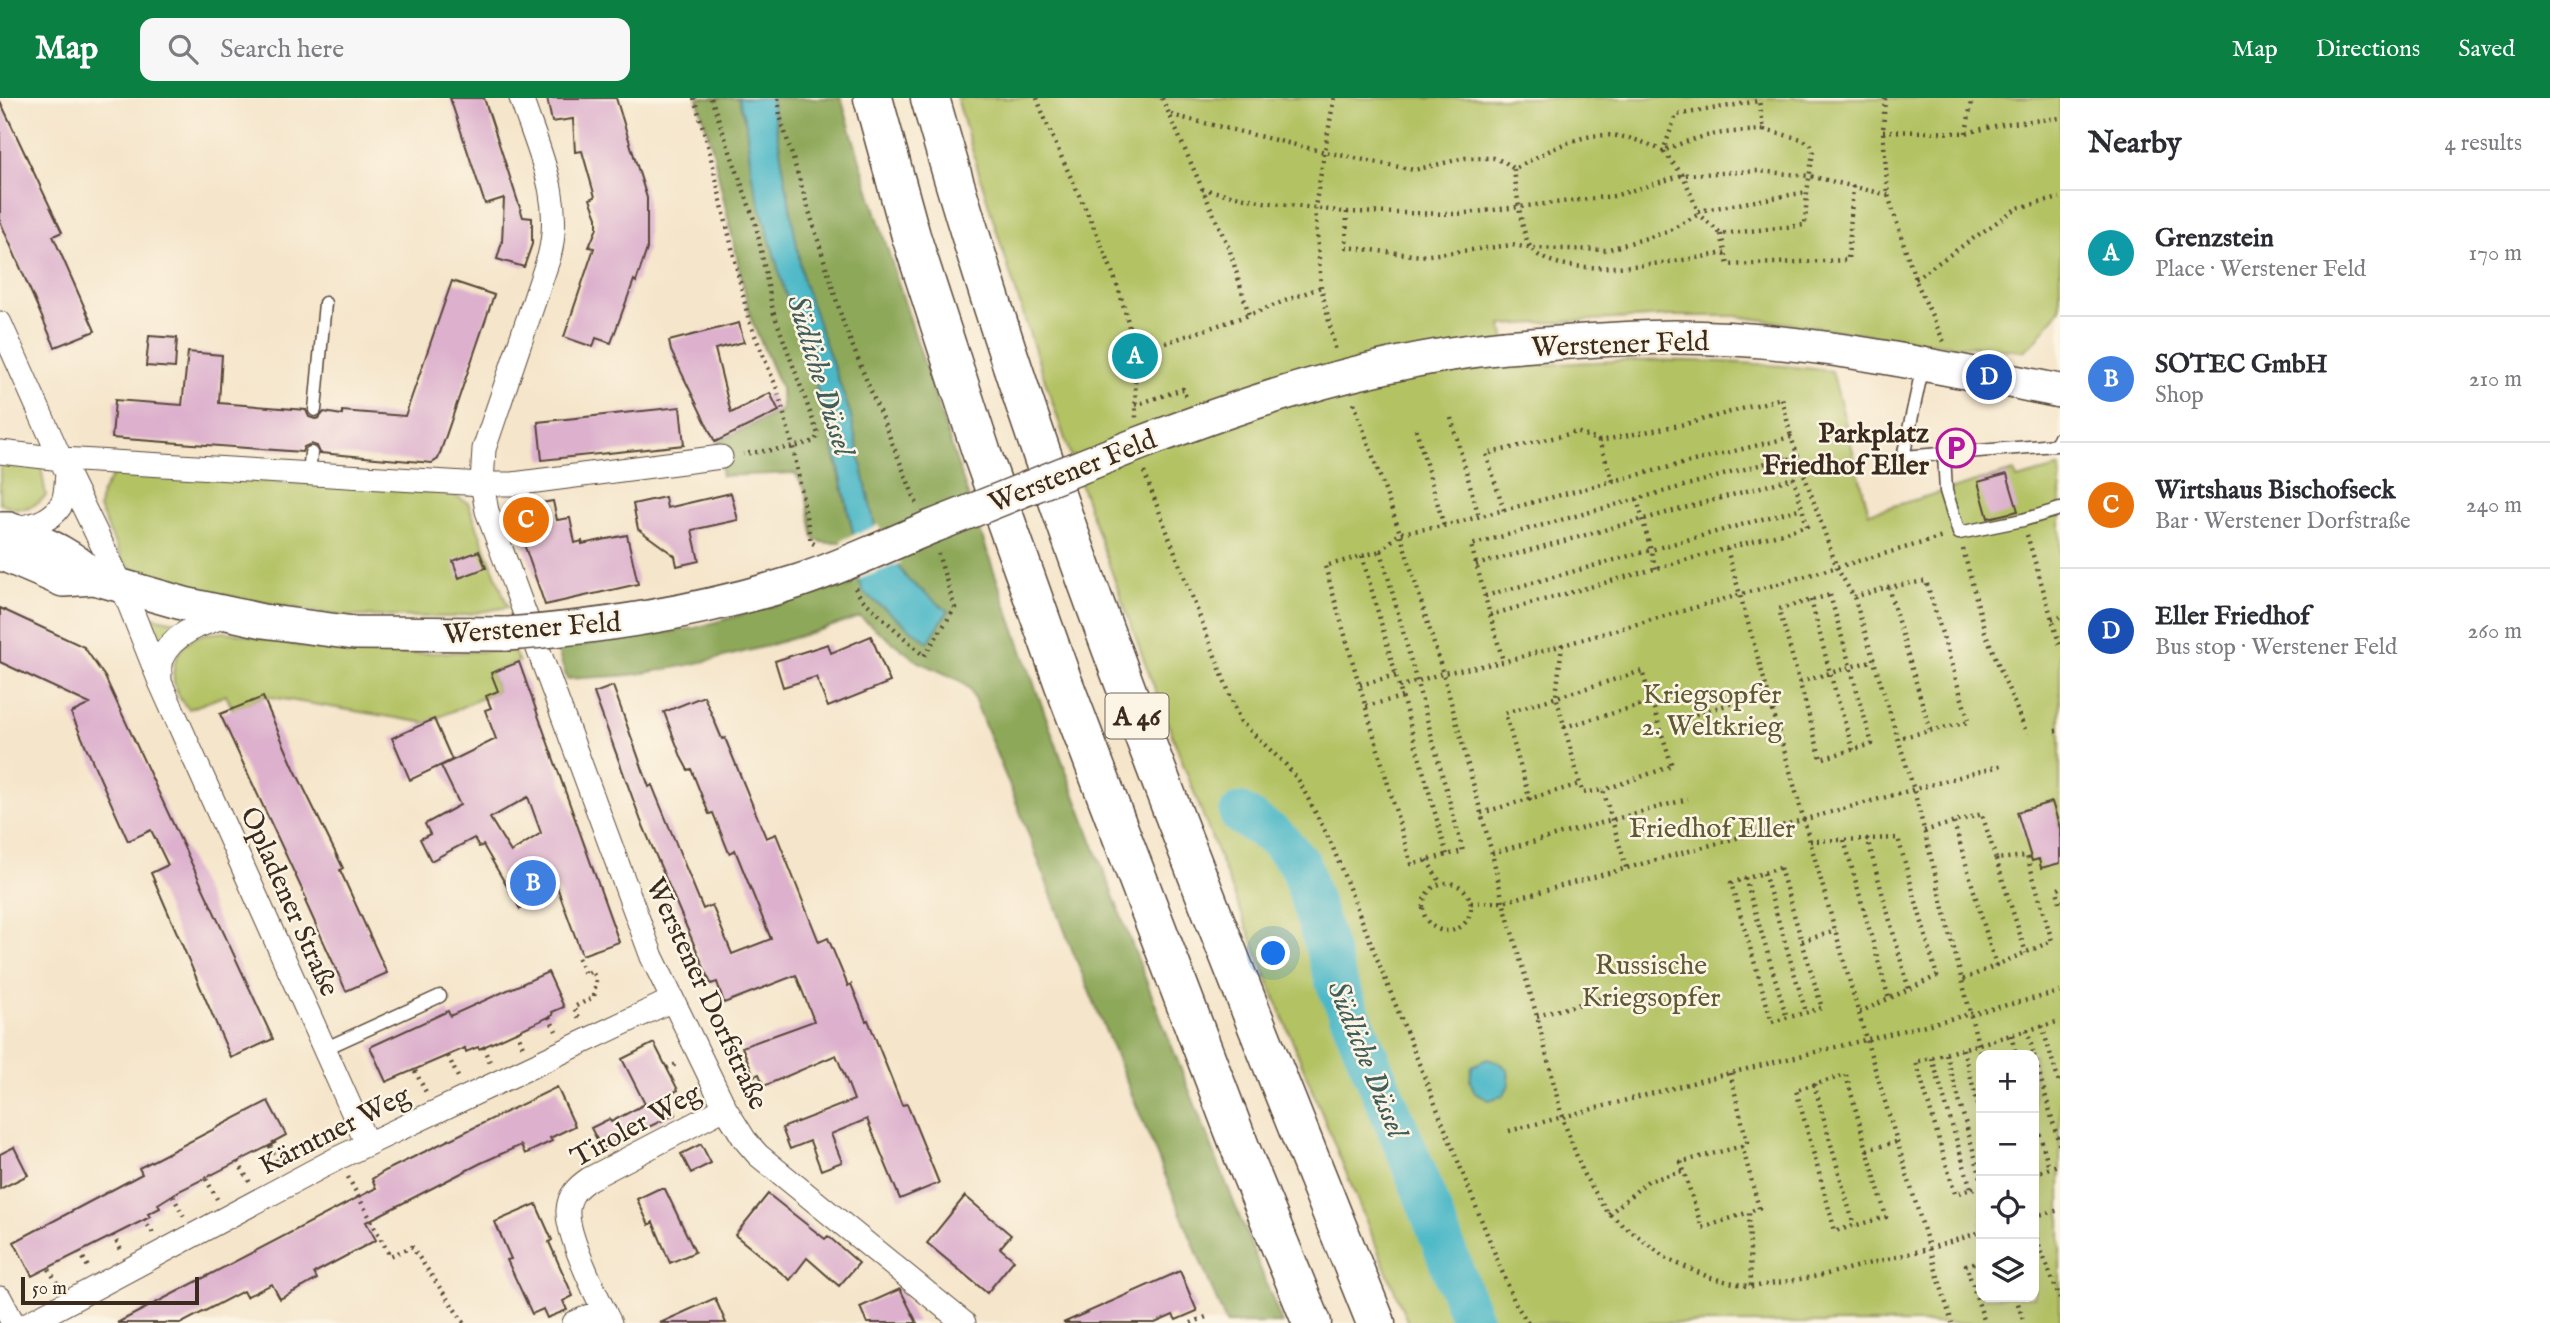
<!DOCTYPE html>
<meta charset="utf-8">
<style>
body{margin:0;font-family:"IM FELL English",serif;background:#f7f7f7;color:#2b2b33}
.controls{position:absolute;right:21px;bottom:21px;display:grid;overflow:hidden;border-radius:14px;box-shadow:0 7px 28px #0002}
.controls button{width:63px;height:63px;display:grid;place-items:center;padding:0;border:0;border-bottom:2px solid #e1e1e2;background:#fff;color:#2b2b33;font:35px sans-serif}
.scale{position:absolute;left:21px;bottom:18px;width:178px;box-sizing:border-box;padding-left:7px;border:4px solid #3b2a1e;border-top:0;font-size:19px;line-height:24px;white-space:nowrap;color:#3b2a1e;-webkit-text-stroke:5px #fcf5e5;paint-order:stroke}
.you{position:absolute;left:1274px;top:856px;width:24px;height:24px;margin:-18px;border:5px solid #fff;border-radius:50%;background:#1a73e8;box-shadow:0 0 0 10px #1a73e833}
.badge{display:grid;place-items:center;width:46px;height:46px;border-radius:50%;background:#0b8043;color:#fff;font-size:23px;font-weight:700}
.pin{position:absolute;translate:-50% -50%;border:4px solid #fff;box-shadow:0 2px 7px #0006}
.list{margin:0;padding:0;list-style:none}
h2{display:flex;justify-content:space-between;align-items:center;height:91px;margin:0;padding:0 28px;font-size:30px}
h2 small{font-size:23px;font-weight:400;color:#7c7c81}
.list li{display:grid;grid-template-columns:46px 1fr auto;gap:21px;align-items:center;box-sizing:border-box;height:126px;padding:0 28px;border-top:2px solid #e1e1e2}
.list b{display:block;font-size:26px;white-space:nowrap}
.list p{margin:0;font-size:23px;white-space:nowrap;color:#7c7c81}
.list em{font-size:23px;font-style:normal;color:#7c7c81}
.icon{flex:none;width:38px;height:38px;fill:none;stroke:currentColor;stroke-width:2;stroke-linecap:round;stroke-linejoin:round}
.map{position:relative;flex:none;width:2060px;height:1225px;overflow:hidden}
header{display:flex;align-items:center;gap:42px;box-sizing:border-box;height:98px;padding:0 35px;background:#0b8043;color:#fff}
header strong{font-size:33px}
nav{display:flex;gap:38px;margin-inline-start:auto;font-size:24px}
.search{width:490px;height:63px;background:#f7f7f7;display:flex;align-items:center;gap:18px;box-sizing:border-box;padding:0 24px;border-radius:14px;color:#7c7c81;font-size:26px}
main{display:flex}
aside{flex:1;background:#fff}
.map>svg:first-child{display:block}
.green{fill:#b3c264;stroke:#777641;stroke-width:2;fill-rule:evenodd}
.forest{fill:#8ea85a;stroke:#64693c;stroke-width:2}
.water{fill:#4bb8c7;stroke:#437172;stroke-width:2}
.pier{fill:#f5e5ca}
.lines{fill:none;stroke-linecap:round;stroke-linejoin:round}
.river{stroke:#4bb8c7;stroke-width:42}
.building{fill:#ddb1cd;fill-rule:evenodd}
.lane-casing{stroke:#574638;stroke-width:15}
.street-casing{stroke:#574638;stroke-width:25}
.secondary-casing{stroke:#574638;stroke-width:36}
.highway-casing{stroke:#574638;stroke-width:41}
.path{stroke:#574638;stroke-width:4.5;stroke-dasharray:2 5;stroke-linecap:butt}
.lane{stroke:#fff;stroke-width:12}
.street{stroke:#fff;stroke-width:23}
.secondary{stroke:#fff;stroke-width:33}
.highway{stroke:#fff;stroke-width:38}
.secondary-bridge-casing{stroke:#574638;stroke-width:36;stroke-linecap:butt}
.secondary-bridge{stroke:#fff;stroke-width:33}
.labels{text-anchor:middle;stroke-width:5;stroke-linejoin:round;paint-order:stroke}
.shield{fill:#fcf5e5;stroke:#75675a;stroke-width:2}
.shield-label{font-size:26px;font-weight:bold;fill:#3b2a1e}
.street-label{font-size:28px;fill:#3b2a1e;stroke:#fcf5e5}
.poi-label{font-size:28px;font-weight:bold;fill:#3b2a1e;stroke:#fcf5e5;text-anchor:end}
.park-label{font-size:28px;fill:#5f5833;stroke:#fcf5e5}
.water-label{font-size:30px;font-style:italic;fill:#415c59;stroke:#fcf5e5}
</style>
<header>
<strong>Map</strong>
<div class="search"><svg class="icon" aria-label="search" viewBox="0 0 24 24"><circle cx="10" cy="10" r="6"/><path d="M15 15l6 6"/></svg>Search here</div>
<nav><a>Map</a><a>Directions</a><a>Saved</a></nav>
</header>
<main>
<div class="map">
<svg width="2060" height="1225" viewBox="0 0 2060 1225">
<rect width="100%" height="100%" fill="#fcf5e5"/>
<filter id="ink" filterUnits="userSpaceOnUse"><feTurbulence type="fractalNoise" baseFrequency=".0143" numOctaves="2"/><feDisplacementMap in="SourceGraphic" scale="14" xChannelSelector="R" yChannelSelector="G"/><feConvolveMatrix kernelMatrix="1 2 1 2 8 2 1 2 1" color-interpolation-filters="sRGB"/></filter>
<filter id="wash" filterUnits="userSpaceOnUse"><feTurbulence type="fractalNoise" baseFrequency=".00686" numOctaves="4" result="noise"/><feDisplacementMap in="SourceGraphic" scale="28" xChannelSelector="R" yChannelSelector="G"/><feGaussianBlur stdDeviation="1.57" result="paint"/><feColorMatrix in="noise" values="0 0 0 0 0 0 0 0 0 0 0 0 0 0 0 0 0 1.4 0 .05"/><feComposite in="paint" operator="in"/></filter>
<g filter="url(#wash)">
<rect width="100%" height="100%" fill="#f5e5ca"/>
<path class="green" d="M957,0H2060V211L2034,245L2023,253L1930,245L1735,218H1669L1502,227L1509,270C1617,259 1725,260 1832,273L1869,415L2014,373L2017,381L2060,369V1225H1479L1341,872L1311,774L1301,753L1241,706L1237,716L1285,758L1467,1225H1408C1242,823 1077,419 957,0ZM1981,957H2034V1199H1981Z
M0,359L40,363L46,398C31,413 19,413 0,405Z
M126,374L450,395L468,405L508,509L452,519L340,518L205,494L148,478L133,472L121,460L99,410L101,396L112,378Z
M152,519L180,525L181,527L156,546L148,524Z
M226,534C255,538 282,545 310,550C376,560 447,554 513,552L519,564L491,575L498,593L426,625L265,598L233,612L226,597L189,611C164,589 169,545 204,536C211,535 219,535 226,534Z"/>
<path class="forest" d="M697,0H738L746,26L752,79L785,194L823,308L854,439C841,445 827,448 814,441L805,392L795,375L722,378L717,344L782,312L781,290L751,221L711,45Z
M771,0H841C917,253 1001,504 1095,750C1155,909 1219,1067 1282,1225H1226L1069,844L1019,711L970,591L957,581L917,563L860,519C787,543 714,565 637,576C614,579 590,579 567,581L557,551L695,530L786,504L858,480L928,543L948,514L908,482L885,450L875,429L850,315L803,183Z"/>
<path class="water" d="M738,0H771L803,183L850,315L875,429L885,450L908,482L948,513L928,544L864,495L858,480L854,439L839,369L823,308L785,194L752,79L746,26Z
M1487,961L1498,964L1508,972L1509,987L1503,998L1489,1002L1475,995L1470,983L1472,968Z"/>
<path class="pier" d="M878,427L901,465L855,483L841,442Z"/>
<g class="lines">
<path class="river" d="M1240,716L1276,739L1300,766L1336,883L1416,1075L1473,1225"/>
</g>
<g id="blocks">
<path class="building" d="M450,0H484L523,119L532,120V146L524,169L497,161L502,144L504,100L485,106Z
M547,0H616L647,100V151L636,184L634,182L611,245L596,240L593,249L564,239L594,150L589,149L597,130V119L590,101L595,99L582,53L575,54L573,21L552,24Z
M0,3L62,134L53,138L95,233L55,249L0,123Z
M452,183L494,197L438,361L432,365L320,355L317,348L311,346L304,349L302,354L112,340L115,302L182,307L188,254L222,257L219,305L306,312L309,319L315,321L319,320L324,314L342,317V313L405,318Z
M739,225L744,244L715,251L731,315L770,295L779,313L715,344L671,253L669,243Z
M149,238L177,240L175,270L146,268Z
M680,309L684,347L542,362L538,324Z
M2007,376L2018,413L1988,420L1978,384Z
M731,395L738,422L692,432L699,463L677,468L675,458L638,431L633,406L665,399L667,410Z
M553,403L557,422L570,420L575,445L582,443V446L627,437L638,486L545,507L514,417L519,409Z
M479,453L486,470L459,480L453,463Z
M0,510L84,549L105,579L273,941L231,960L151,775L168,767L151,732L128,743L71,615L90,606L0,564Z
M871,538L890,584L828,609L816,579L783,589L775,563L828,546L831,555Z
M519,564L619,844L582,857L557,789L520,811L483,747L479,749L474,740L431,763L420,741L430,736L425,726L460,707L441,668L496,641L485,612L491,610L486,598L498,593L491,575ZM528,699L541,735L511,754L490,720Z
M613,588L649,689L652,687L656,697L703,811L712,807L732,856L771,841L735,752L729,755L713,715L709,716L691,671L688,672L682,661L664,614L704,598L722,641L725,640L766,740L776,736L819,844L828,840L848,888L851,886L866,923L868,922L902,1007L907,1006L939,1085L900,1101L867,1021L831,1036L842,1064L821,1072L810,1043L790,1051L782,1030L854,1002L846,981L836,957L764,988L759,976L754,978L742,949L814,923L796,877L724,905L717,884L711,886L641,723L594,595Z
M263,599L294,670L343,770L340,772L387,875L346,893L305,803L307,802L220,616Z
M434,621L452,662L410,682L392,640Z
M2052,704L2060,730V765L2041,770L2039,761L2032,763L2017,714Z
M548,874L564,909L552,914L553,917L479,951L478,949L466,954L465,950L386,984L370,949L448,913L450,918Z
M654,945L678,992L667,998L676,1016L602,1051L591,1030L609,1021L611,1024L645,1006L622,961Z
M557,989L575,1028L550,1040L552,1043L525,1056L521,1047L481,1065L366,1124L376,1142L314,1175L317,1181L303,1189L280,1201L272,1186L246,1199L243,1193L182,1225H117L376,1090L372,1081L385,1073Z
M268,1003L286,1037L273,1044L275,1045L177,1094L158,1106L160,1110L148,1116L150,1119L32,1178L14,1144L142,1076L139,1070Z
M701,1046L711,1065L691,1075L681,1056Z
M14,1049L28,1077L0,1091V1056Z
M658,1091H665L695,1154L670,1165L653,1124L649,1127L637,1101Z
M768,1096L825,1141L828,1138L859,1165L839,1188L807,1160L790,1182L735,1137Z
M965,1098L1011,1137L1000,1150L1014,1162L987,1195L927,1145Z
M536,1106L552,1142L549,1144L573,1198L563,1203L567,1212L547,1220L543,1211L532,1216L507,1162L511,1161L495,1124Z
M1180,1173L1197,1213L1176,1222L1173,1217L1155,1225H1063Z
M900,1191L917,1225H867L860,1209Z
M715,1200L726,1225H660Z"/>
</g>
</g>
<g filter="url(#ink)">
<use href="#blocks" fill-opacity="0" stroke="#574638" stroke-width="2"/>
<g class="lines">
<defs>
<path id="lane" d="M1923,267L1903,359L2056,347L2060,339
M315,312L325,205
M1944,356L1946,393L1959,435L2023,422L2060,411
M309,376L311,355
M324,951L440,898"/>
<path id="street" d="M521,0C539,54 564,102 549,159L484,351L482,386L487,413L652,859L725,1010L745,1042L758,1057L964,1225
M0,225L67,375L122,488L160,584L367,1046
M0,354L62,361L482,386H513L721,359
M10,430C29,429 54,424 63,403C66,396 66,384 67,375
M160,584C160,577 159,568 161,562C171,535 206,524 230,517
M0,1200L13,1225
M29,1225L338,1060L672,902
M574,1225L604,1212
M610,1225C598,1201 566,1136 568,1112C569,1097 577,1089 589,1081L725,1010"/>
<path id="secondary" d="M1505,249C1562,245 1619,239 1675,239C1805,239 1934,268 2060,293
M0,431H9C39,444 72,455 94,480
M0,455L63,482L94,480L185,506L263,523L354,535L507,536"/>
<path id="highway" d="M873,0L911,138L982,356L1063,584L1243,1057L1312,1225
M930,0C1047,417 1215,824 1376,1225"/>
</defs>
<use href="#lane" class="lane-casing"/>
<use href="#street" class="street-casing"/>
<use href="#secondary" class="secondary-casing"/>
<use href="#highway" class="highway-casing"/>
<path class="path" d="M694,0L708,47L749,223L777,291L793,349L811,444L816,447
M711,0L756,127L773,213L818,336L815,343L793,349L743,356
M778,0L780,18L844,227L917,406
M1037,0C1064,75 1112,152 1129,229C1136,258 1135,291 1136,320
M1162,0L1230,153L1249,217L1321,189
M1334,0L1315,109L1321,189L1336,254
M1885,0L1883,33L1888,97L1915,181L1944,244
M1171,17L1325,54L1414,72L1465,60H1494L1505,64L1514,71C1571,41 1600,22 1663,53L1676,17L1759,3L1764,32
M1764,32L1802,41L1811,47L1813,54L1807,94L1805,127L1721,136L1699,116L1683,77L1663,53C1700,36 1723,34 1764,32Z
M1883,33L1966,35L2003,26L2060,20
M1966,35L1972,0
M1514,71C1516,89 1521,136 1531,150C1556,186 1686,162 1725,155
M1202,91L1264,104L1347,114L1458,116L1614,98L1683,77L1758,73L1810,78L1888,97
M1698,113L1807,94
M1347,114L1346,149L1421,158L1512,147L1530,150L1606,152L1667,134L1699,116
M1721,136L1728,167L1848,162L1853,88
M1915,181L2017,110L2060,100
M1132,256L1249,217
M1354,305L1400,435L1443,575L1492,755L1503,804L1537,918L1562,1019L1584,1077L1609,1116L1667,1161L1711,1180L1751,1189L1819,1178L1928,1151L1981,1134
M1135,307L1183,291L1186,299
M1451,320L1479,419
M1416,331L1444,428
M1788,359L1807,428L1490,517L1471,447Z
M1144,374L1240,623L1286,667L1299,683L1331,745L1499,1166L1515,1205L1528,1225
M1613,383L1599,343L1690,325L1782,300L1791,339
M1637,401L1656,471
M1504,412L1486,356L1577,334L1599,343
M2027,437L2060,548
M1727,451L1866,941L1952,1225
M1963,451L1985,534L2027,636
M1381,453L1400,435L1444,428L1613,383L1791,339L1837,470L1854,499L1914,692L1981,958
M1381,453L1463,753L1411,766L1325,468Z
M1362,458L1447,757
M1476,467L1794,380
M1888,489L1930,632
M855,490L861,500L924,558L955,510L938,456
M1830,497L1872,646L1821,661L1779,511Z
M1485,498L1802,410
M1854,499L1888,489L1926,483L1969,624L1898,640
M1811,502L1830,575L1853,652
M1490,517L1503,563
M2052,521L2060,519
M1562,546L1556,598L1580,686L1583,695L1603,692L1627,772
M1800,584L1874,562
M1360,587L1396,577
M1399,589L1443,575L1503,564L1943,439
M1366,608L1402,599
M1682,620L1768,595
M1564,629L1652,604
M2055,633L2060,632
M1530,702L1505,615L1642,573L1672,668L1603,692
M1481,715L1580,686
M1954,725L1996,868
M1924,733L1982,716L1996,761L2027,758L2052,843L1962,882
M1867,740L1909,892
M1844,742L1889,901
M1810,743L1898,740L1937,878L1858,915
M1492,755L1688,701
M1996,761L2026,855
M1427,762L1441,786
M1780,770L1822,910L1772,924L1731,785Z
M1764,775L1806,914
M1745,780L1787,920
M1423 809a24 24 0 1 1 48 0a24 24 0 1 1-48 0Z
M2060,790L2057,792L2060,805
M1471,805L1503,804L2003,667
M1802,843L1836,833
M578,860L585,876L592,873L596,882L594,899L574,909L580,923
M1537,918L1613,897
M549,919L556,933
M2042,928L2060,988
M2027,932L2034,957
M517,933L523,949
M2011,937L2016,957
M483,949L490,964
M1963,951L1981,1018
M1946,956L1981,1080
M2034,957L2060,1049
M448,958L458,979
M1932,960L1971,1091
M667,970L679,965
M415,973L426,994
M1730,975L1747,1044L1742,1048L1759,1110L1749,1114L1751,1189
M1846,977L1886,1119L1835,1133L1796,992Z
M1814,986L1854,1128
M2034,1016L2049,1069
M1509,1033L1730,975L2060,894
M270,1048L278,1066
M1742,1048L1681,1064L1702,1130L1749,1114
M1867,1052L1896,1044
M238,1064L250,1085
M2034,1076L2060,1066
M348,1079L390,1158L412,1149L464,1225
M206,1081L217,1101
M1981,1088L1955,1096L1916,964L2060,923
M173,1098L184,1119
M1609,1116L1648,1083L1684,1073
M2034,1118L2060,1112
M144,1121L153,1135
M2034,1134L2060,1201
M113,1137L121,1152
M80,1154L88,1169
M1981,1163L1966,1167L1985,1225
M49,1171L57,1185
M2016,1199L2024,1225
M1191,1225L1206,1219"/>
<use href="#lane" class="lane"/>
<use href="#street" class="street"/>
<use href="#secondary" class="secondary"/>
<use href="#highway" class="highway"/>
<defs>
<path id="secondary-bridge" d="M507,536C607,529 703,513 799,483C844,468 887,447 931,429C1119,355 1302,269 1505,249"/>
</defs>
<use href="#secondary-bridge" class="secondary-bridge-casing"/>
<use href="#secondary-bridge" class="secondary-bridge"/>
</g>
</g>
<defs>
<symbol id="parking-ring" viewBox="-11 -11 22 22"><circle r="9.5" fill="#fcf5e5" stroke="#b5179e" stroke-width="1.5"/><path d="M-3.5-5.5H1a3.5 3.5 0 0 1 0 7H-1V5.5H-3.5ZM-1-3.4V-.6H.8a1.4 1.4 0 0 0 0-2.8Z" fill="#b5179e"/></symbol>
</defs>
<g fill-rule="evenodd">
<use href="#parking-ring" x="1934" y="328" width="44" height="44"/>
</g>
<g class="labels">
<rect class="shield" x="1105.5" y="595.5" width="63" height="45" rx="5"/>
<g class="shield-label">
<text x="1137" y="627">A 46</text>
</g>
<g class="street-label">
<text transform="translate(1620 245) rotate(-2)" y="10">Werstener Feld</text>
<text transform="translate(1072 372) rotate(-22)" y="10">Werstener Feld</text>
<text transform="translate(532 529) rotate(-4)" y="10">Werstener Feld</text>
<text transform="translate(291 803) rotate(66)" y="10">Opladener Straße</text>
<text transform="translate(708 895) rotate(65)" y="10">Werstener Dorfstraße</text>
<text transform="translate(635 1026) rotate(-29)" y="10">Tiroler Weg</text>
<text transform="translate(334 1031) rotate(-27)" y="10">Kärntner Weg</text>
</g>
<g class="poi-label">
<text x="1929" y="344">Parkplatz<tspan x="1929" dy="32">Friedhof Eller</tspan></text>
</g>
<g class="park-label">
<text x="1712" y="605">Kriegsopfer<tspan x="1712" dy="32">2. Weltkrieg</tspan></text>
<text x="1712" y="739">Friedhof Eller</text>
<text x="1651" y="876">Russische<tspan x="1651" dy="32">Kriegsopfer</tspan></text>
</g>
<g class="water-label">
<text transform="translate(821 277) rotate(73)" y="10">Südliche Düssel</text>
<text transform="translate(1368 961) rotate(68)" y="10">Südliche Düssel</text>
</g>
</g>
</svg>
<div class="controls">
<button>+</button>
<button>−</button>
<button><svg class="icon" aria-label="locate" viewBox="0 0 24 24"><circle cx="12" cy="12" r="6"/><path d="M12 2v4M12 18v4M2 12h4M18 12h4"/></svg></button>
<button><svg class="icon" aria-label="layers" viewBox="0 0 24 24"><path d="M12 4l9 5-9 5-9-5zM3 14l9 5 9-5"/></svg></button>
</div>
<div class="scale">50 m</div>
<div class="you"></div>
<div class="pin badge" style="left:1135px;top:258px;background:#0f9aa8">A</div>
<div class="pin badge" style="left:533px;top:785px;background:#3f7fe0">B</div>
<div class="pin badge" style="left:526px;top:422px;background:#e8710a">C</div>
<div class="pin badge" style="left:1989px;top:279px;background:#1a4fb4">D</div>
</div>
<aside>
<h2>Nearby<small>4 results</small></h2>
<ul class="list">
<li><span class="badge" style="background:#0f9aa8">A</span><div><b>Grenzstein</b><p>Place · Werstener Feld</p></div><em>170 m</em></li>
<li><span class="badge" style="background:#3f7fe0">B</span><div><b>SOTEC GmbH</b><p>Shop</p></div><em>210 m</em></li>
<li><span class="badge" style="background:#e8710a">C</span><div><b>Wirtshaus Bischofseck</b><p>Bar · Werstener Dorfstraße</p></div><em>240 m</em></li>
<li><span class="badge" style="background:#1a4fb4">D</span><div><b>Eller Friedhof</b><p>Bus stop · Werstener Feld</p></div><em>260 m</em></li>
</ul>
</aside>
</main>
